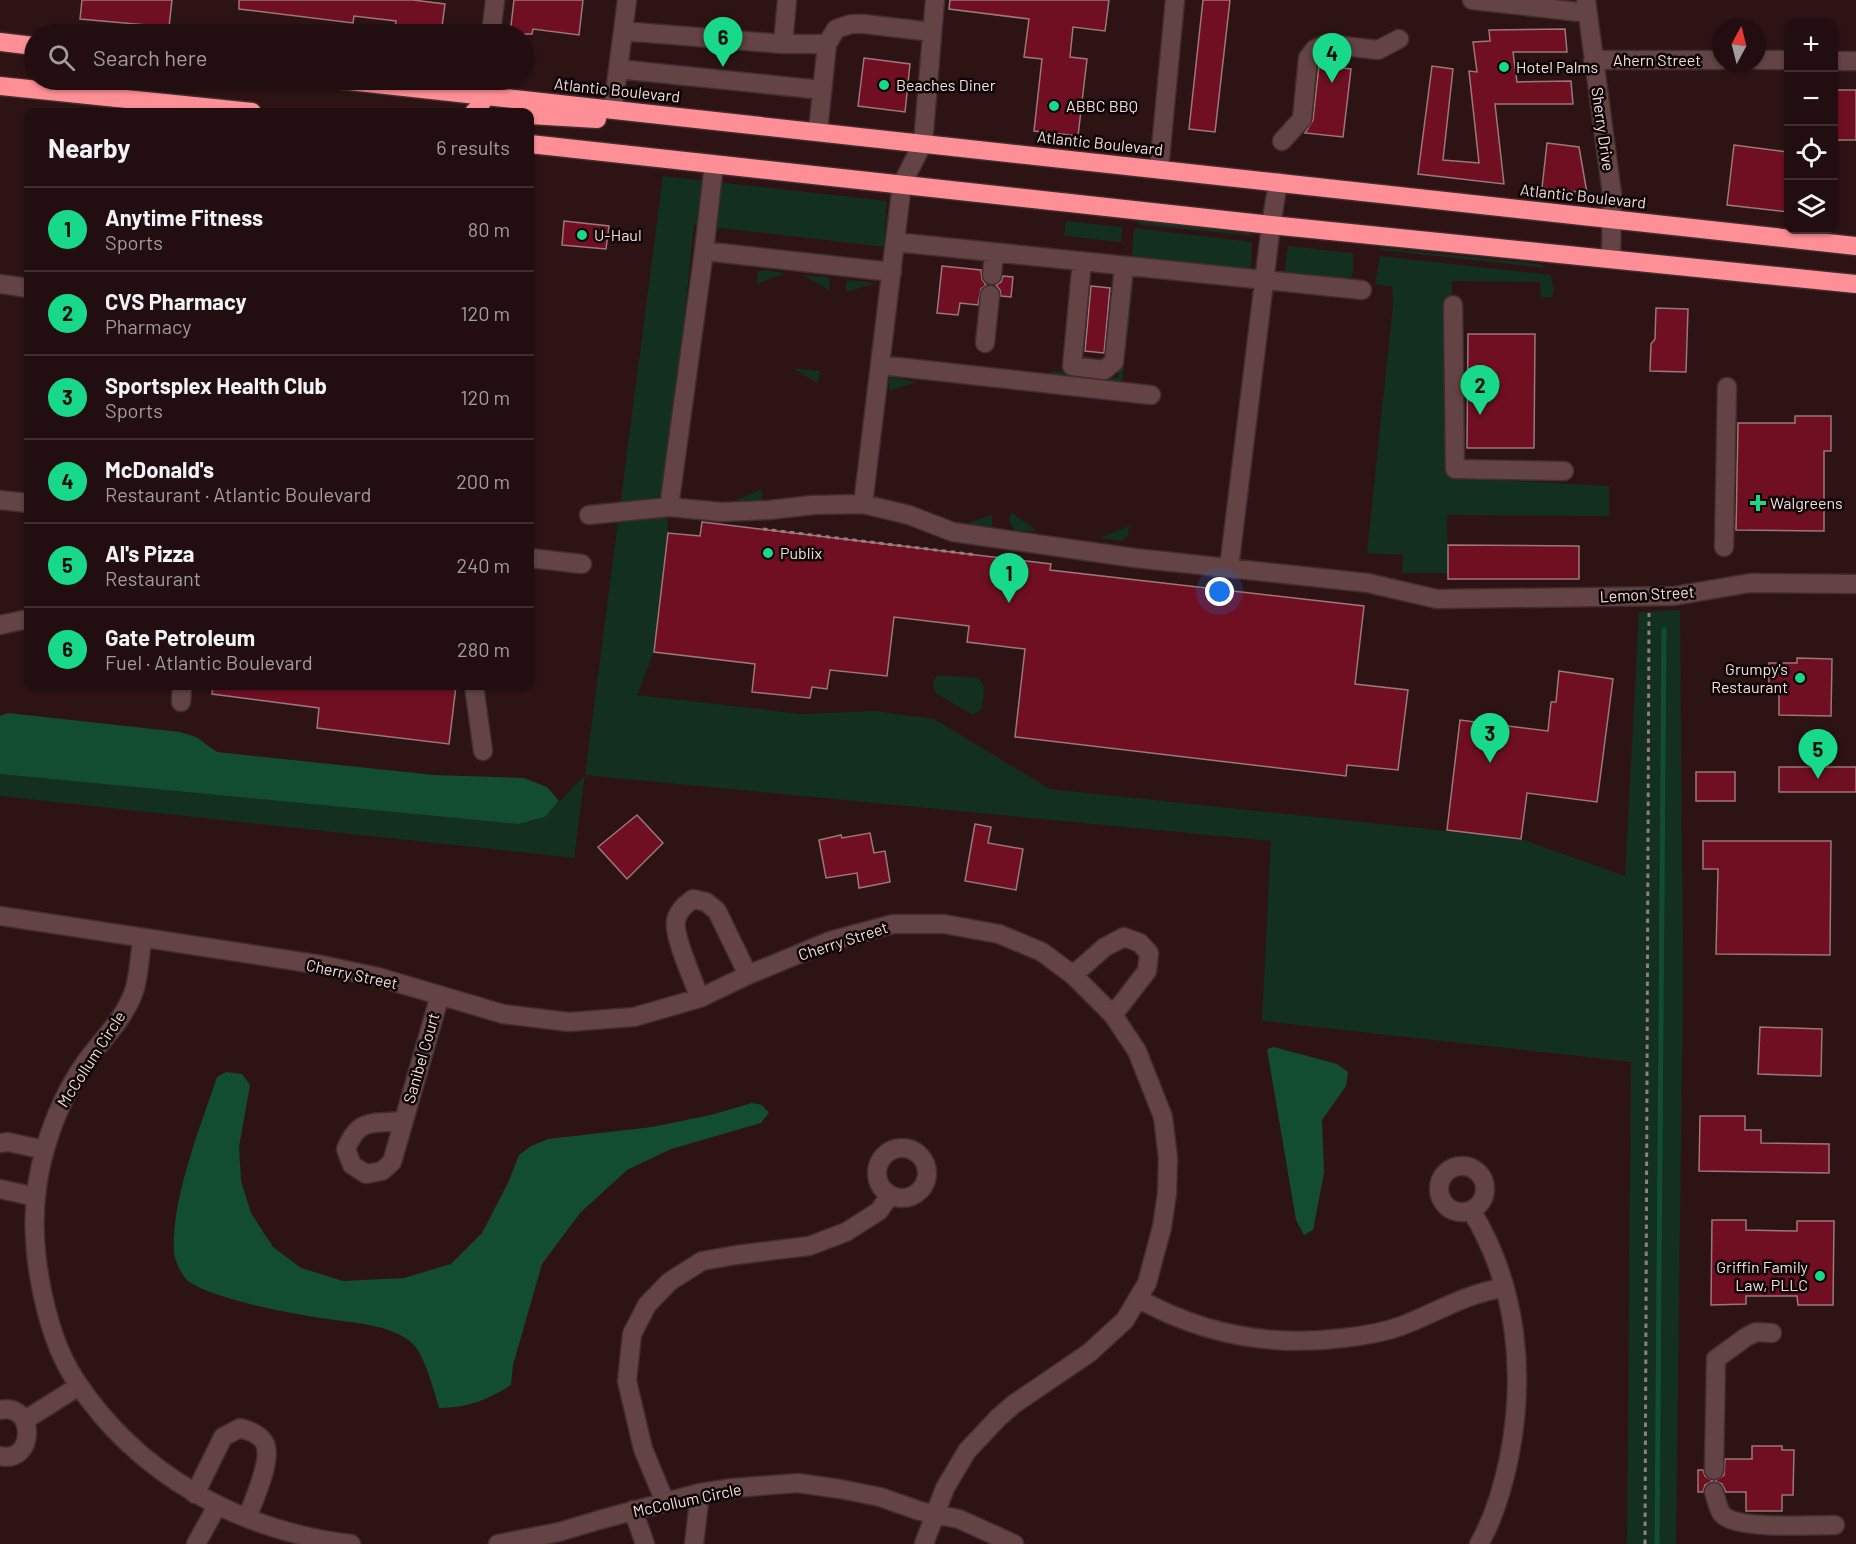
<!DOCTYPE html>
<meta charset="utf-8">
<style>
body{margin:0;font-family:Barlow,sans-serif;background:#2a1719;color:#f1f3f6}
.controls{position:absolute;right:18px;top:18px;display:grid;overflow:hidden;border-radius:12px;box-shadow:0 2px 4px #0004}
.controls button{width:54px;height:54px;display:grid;place-items:center;padding:0;border:0;border-bottom:2px solid #3f2e30;background:#220e10;color:#f1f3f6;font:30px sans-serif}
.compass{position:absolute;left:1712px;top:18px;width:54px;height:54px;border-radius:50%;background:#220e10;box-shadow:0 2px 4px #0004;rotate:7deg}
.you{position:absolute;left:1220px;top:592px;width:21px;height:21px;margin:-15px;border:4px solid #fff;border-radius:50%;background:#1a73e8;box-shadow:0 0 0 9px #1a73e833}
.badge{display:grid;place-items:center;width:39px;height:39px;border-radius:50%;background:#18d989;color:#111;font-size:20px;font-weight:700}
.pin{position:absolute;translate:-50% -50px;filter:drop-shadow(0 2px 3px #0008)}
.pin::after{content:'';position:absolute;top:32px;width:21px;height:18px;background:inherit;clip-path:polygon(0 0,100% 0,50% 100%)}
.list{margin:0;padding:0;list-style:none}
h2{display:flex;justify-content:space-between;align-items:center;height:78px;margin:0;padding:0 24px;font-size:26px}
h2 small{font-size:20px;font-weight:400;color:#a29c9f}
.list li{display:grid;grid-template-columns:39px 1fr auto;gap:18px;align-items:center;box-sizing:border-box;height:84px;padding:0 24px;border-top:2px solid #3f2e30}
.list b{display:block;font-size:22px;white-space:nowrap}
.list p{margin:0;font-size:20px;white-space:nowrap;color:#a29c9f}
.list em{font-size:20px;font-style:normal;color:#a29c9f}
.icon{flex:none;width:33px;height:33px;fill:none;stroke:currentColor;stroke-width:2;stroke-linecap:round;stroke-linejoin:round}
.map{position:relative;flex:none;width:1856px;height:1544px;overflow:hidden}
.search{position:absolute;background:#220e10;box-shadow:0 2px 4px #0004;left:24px;top:24px;width:510px;height:66px;display:flex;align-items:center;gap:15px;box-sizing:border-box;padding:0 21px;border-radius:33px;color:#a29c9f;font-size:22px}
.panel{position:absolute;background:#220e10;box-shadow:0 2px 4px #0004;left:24px;top:108px;width:510px;height:582px;border-radius:12px}
.map>svg:first-child{display:block}
.green{fill:#122f1f}
.water{fill:#134d31}
.lines{fill:none;stroke-linecap:round;stroke-linejoin:round}
.stream{stroke:#134d31;stroke-width:5}
.building{fill:#700f22;stroke:#9a7778;stroke-width:1.5}
.minor-casing{stroke:#412d2f;stroke-width:21}
.highway-casing{stroke:#412d2f;stroke-width:21}
.path{stroke:#957d7e;stroke-width:3;stroke-dasharray:4.5 4.5;stroke-linecap:butt}
.minor{stroke:#634344;stroke-width:18}
.highway{stroke:#ff8f96;stroke-width:18}
.poi-dot{fill:#18d989;stroke:#0e0405;stroke-width:2}
.labels{text-anchor:middle;stroke-width:5;stroke-linejoin:round;paint-order:stroke}
.street-label{font-size:16px;fill:#f2dede;stroke:#0e0405}
.poi-label{font-size:16px;fill:#f2dede;stroke:#0e0405;text-anchor:start}
</style>
<div class="map">
<svg width="1856" height="1544" viewBox="0 0 1856 1544">
<rect width="100%" height="100%" fill="#2e1315"/>
<path class="green" d="M663,176L887,201L884,247L694,225L666,492L668,533L654,652L637,695L802,714L875,711L934,719L1050,789L1521,839L1625,876L1639,612L1680,610L1683,985L1676,1544H1627L1631,1062L1262,1021L1271,841L585,775L574,858L0,796V774L518,824L545,817L585,775Z
M1139,220L1251,234L1253,236L1137,224Z
M1066,221L1122,227L1121,242L1064,236Z
M1134,228L1252,242L1251,268L1250,270L1134,258L1132,255Z
M1288,246L1353,253V273L1350,282L1284,274Z
M1381,248L1540,264L1546,268L1380,250Z
M1380,256L1551,275L1554,291L1551,298L1541,297L1540,282L1452,281L1448,469L1458,478L1609,486V516L1447,515L1448,573H1402L1403,555L1367,553L1393,304L1392,287L1375,284Z
M761,270L786,273L757,284L758,272Z
M803,275L828,277L830,280L829,290Z
M849,280L876,283L846,292V283Z
M1134,280L1122,383L1052,376L1050,373L1053,371L1118,378L1128,289L1130,282Z
M792,368L820,371L818,383Z
M891,377L917,382L889,391V381Z
M762,489V499L759,502L736,500Z
M1011,512L1035,529L1036,531H1015L1009,522Z
M992,515V525L990,527L964,524Z
M1129,526L1128,536L1121,541L1100,538Z
M938,675L977,678L983,683L984,693L982,709L973,715L935,693C933,686 932,680 938,675Z"/>
<path class="water" d="M8,713L180,732L196,737L217,752L434,775L524,778L547,787L559,801L545,817L518,824L0,774V716Z
M1274,1047L1337,1064L1348,1072L1346,1086L1322,1120L1324,1173L1313,1230L1304,1235L1296,1220L1267,1049Z
M226,1072L242,1074L250,1085L239,1147L241,1181L251,1213L273,1247L301,1268L343,1281L404,1278L451,1264L482,1233L508,1183L519,1155L531,1146L548,1139L652,1127L711,1115L752,1103L762,1105L769,1113L761,1123L671,1149L627,1170L580,1213L542,1264L513,1365L511,1385C487,1400 468,1408 439,1408C435,1393 424,1355 414,1345C395,1325 354,1323 328,1319C294,1314 215,1300 188,1281C182,1276 175,1261 174,1253C171,1199 200,1128 217,1077Z"/>
<g class="lines">
<path class="stream" d="M1657,1544L1664,630"/>
</g>
<path class="building" d="M82,0H172L169,27L80,19Z
M239,0H413L445,4L441,34H394L396,21L354,16L353,23L239,9Z
M514,0H583L579,35L533,29L532,34H510Z
M950,0H1109L1105,31L1073,27L1070,57L1087,59L1078,136L1034,131L1042,59L1024,57L1029,19L949,9Z
M1203,0H1230L1215,132L1189,129Z
M1565,29L1567,52H1513L1517,82L1571,81L1573,104H1495L1504,184L1418,174L1432,66L1453,69L1443,160L1479,163L1469,71L1477,72L1473,42L1490,41L1489,30Z
M864,58L910,64L905,112L858,106Z
M1319,65L1351,69L1343,137L1305,133L1313,120Z
M1833,90H1856V140H1833Z
M1547,143L1579,147L1587,193L1542,188Z
M1734,145L1788,152V212L1727,205Z
M564,221L609,226L606,249L562,245Z
M942,266L981,270L982,279L986,285L981,289L978,305L960,303L958,315L937,313Z
M1003,276L1013,277L1011,297L1001,296L1000,290L996,285L1001,282Z
M1091,286L1110,288L1104,353L1085,351Z
M1656,308L1688,309L1686,372L1650,371L1651,344L1655,339Z
M1468,334H1535L1534,448H1467Z
M1795,416H1831V451H1824V531L1736,530L1738,423H1795Z
M702,522L1051,564L1050,570L1364,606L1355,684L1408,690L1398,770L1347,765L1346,776L1015,737L1025,649L967,642L969,626L894,617L887,676L830,670L827,689L812,687L810,698L752,692L755,664L654,652L668,533L700,536Z
M1448,545L1579,546V579H1448Z
M1797,658L1832,659L1831,716L1779,715V692H1769V663H1797Z
M1559,671L1613,679L1597,802L1527,793L1521,839L1447,830L1460,720L1548,731L1551,702H1556Z
M213,686H456L449,744L317,728L319,708L212,694Z
M1779,767H1856V792H1779Z
M1696,772H1735V801H1696Z
M637,815L663,843L627,879L598,847Z
M975,824L991,827L988,843L1023,849L1016,890L965,881Z
M870,833L874,853L885,851L890,882L859,888L857,873L826,878L819,840L841,835L842,838Z
M1703,841H1831L1830,955L1716,954L1718,869H1703Z
M1760,1027L1822,1029L1821,1076L1758,1074Z
M1700,1116H1745V1130H1761V1143L1829,1144V1173L1699,1171Z
M1712,1220H1746V1230L1797,1231V1221H1834L1833,1305H1798L1797,1296H1746V1304L1711,1305Z
M1752,1446H1782V1450H1794L1793,1495H1782V1511H1746V1492H1726L1722,1484L1715,1481L1724,1475L1725,1459H1752Z
M1698,1470H1703L1705,1476L1713,1481L1705,1485L1703,1492H1698Z"/>
<g class="lines">
<defs>
<path id="minor" d="M1472,0L1588,13
M1586,0L1612,194L1611,259
M623,31L627,0
M491,34L495,0
M783,44L787,0
M1593,60H1721
M1757,60H1788
M1834,61H1856
M822,90L618,69L623,31L783,44H827L836,29L851,24H864L932,32
M485,95L487,80
M613,109L618,69
M818,131L827,44
M1282,141L1302,119L1308,58L1315,49L1327,44L1378,50L1399,39
M1159,169L1175,0
M895,242L1362,290
M704,251L892,272
M1082,261L1072,366L1104,370L1114,362L1124,266
M992,275L994,252
M0,284L28,288
M1453,305L1455,469L1564,471
M985,343L990,295
M880,365L1151,395
M0,500L28,503
M863,504L902,184L923,143L935,0
M669,507L704,251L714,164
M589,515L669,507L721,512L769,510L813,505L863,504L909,515L953,532L1135,558L1368,583L1437,599L1674,596L1750,583L1856,584
M1724,547L1727,387
M530,558L582,564
M1229,568L1271,225L1278,182
M0,625L28,619
M474,686L483,751
M181,702L182,686
M0,916L322,965L378,977L503,1014L569,1022L634,1017L700,998L748,975L830,941L893,924H944L999,934L1042,952L1073,975L1113,1015L1137,1051L1163,1117L1168,1158L1167,1193L1162,1227L1147,1283L1125,1320L1089,1353L1014,1404L998,1418L967,1451L945,1488L924,1544
M142,939C140,955 139,973 135,988C126,1018 102,1039 85,1063C66,1090 54,1118 45,1149C33,1190 32,1233 39,1275C45,1311 55,1350 76,1381C138,1475 240,1531 351,1544
M1073,975L1105,947L1124,937L1140,943L1149,953L1147,971L1113,1015
M700,998C694,982 673,936 676,921C677,912 686,904 693,899L706,902L717,911L748,975
M403,1121C373,1124 359,1117 346,1149L352,1165L366,1174L382,1171L392,1162L440,995
M0,1143L8,1142L45,1150
M877 1173a25 25 0 1 1 50 0a25 25 0 1 1-50 0Z
M1439 1189a23 23 0 1 1 46 0a23 23 0 1 1-46 0Z
M0,1189L36,1197
M1471,1210C1517,1285 1526,1373 1509,1458C1503,1487 1494,1518 1479,1544
M1139,1299C1202,1334 1271,1347 1343,1338C1362,1336 1382,1333 1401,1326C1436,1313 1466,1293 1504,1288
M0,1410C36,1402 36,1464 0,1456
M25,1420L79,1386
M1714,1470L1716,1359L1746,1337L1756,1332L1772,1333
M1714,1492C1716,1498 1718,1509 1722,1514C1735,1530 1813,1525 1835,1525
M195,1494L223,1437L240,1428C248,1430 259,1434 264,1442C274,1458 253,1501 247,1518
M665,1502L643,1449L627,1381L632,1334L647,1305L669,1282L702,1261L736,1255L809,1246L846,1232L879,1211L890,1195
M633,1510L645,1544
M196,1544L217,1506
M498,1544L559,1532L599,1520L700,1493L733,1488L798,1483L840,1489L880,1497L920,1511L959,1519L1014,1544
M694,1544L700,1493"/>
<path id="highway" d="M0,42L34,46
M340,80L1856,246
M0,86L252,112
M474,112L479,108L485,95
M530,115L597,119
M530,144L1271,225L1856,284"/>
</defs>
<use href="#minor" class="minor-casing"/>
<use href="#highway" class="highway-casing"/>
<path class="path" d="M763,529L977,555
M1645,1544L1649,613"/>
<use href="#minor" class="minor"/>
<use href="#highway" class="highway"/>
</g>
<g class="poi-dot">
<circle cx="1504" cy="67" r="6"/>
<circle cx="884" cy="85" r="6"/>
<circle cx="1054" cy="106" r="6"/>
<circle cx="582" cy="235" r="6"/>
<path d="M1755 494h6v6h6v6h-6v6h-6v-6h-6v-6h6z"/>
<circle cx="768" cy="553" r="6"/>
<circle cx="1800" cy="678" r="6"/>
<circle cx="1820" cy="1276" r="6"/>
</g>
<g class="labels">
<g class="street-label">
<text x="1657" y="66">Ahern Street</text>
<text transform="translate(617 90) rotate(6)" y="6">Atlantic Boulevard</text>
<text transform="translate(1603 129) rotate(82)" y="6">Sherry Drive</text>
<text transform="translate(1100 143) rotate(6)" y="6">Atlantic Boulevard</text>
<text transform="translate(1583 196) rotate(6)" y="6">Atlantic Boulevard</text>
<text transform="translate(1647 594) rotate(-3)" y="6">Lemon Street</text>
<text transform="translate(843 941) rotate(-18)" y="6">Cherry Street</text>
<text transform="translate(352 974) rotate(12)" y="6">Cherry Street</text>
<text transform="translate(421 1058) rotate(-74)" y="6">Sanibel Court</text>
<text transform="translate(91 1059) rotate(-57)" y="6">McCollum Circle</text>
<text transform="translate(687 1500) rotate(-12)" y="6">McCollum Circle</text>
</g>
<g class="poi-label">
<text x="1516" y="73">Hotel Palms</text>
<text x="896" y="91">Beaches Diner</text>
<text x="1066" y="112">ABBC BBQ</text>
<text x="594" y="241">U-Haul</text>
<text x="1770" y="509">Walgreens</text>
<text x="780" y="559">Publix</text>
<text x="1788" y="675" text-anchor="end">Grumpy's<tspan x="1788" dy="18">Restaurant</tspan></text>
<text x="1808" y="1273" text-anchor="end">Griffin Family<tspan x="1808" dy="18">Law, PLLC</tspan></text>
</g>
</g>
</svg>
<div class="controls">
<button>+</button>
<button>−</button>
<button><svg class="icon" aria-label="locate" viewBox="0 0 24 24"><circle cx="12" cy="12" r="6"/><path d="M12 2v4M12 18v4M2 12h4M18 12h4"/></svg></button>
<button><svg class="icon" aria-label="layers" viewBox="0 0 24 24"><path d="M12 4l9 5-9 5-9-5zM3 14l9 5 9-5"/></svg></button>
</div>
<svg class="compass" viewBox="-18 -18 36 36"><path d="M0-13l5 13h-10z" fill="#e53935"/><path d="M0 13l5-13h-10z" fill="#a29c9f"/></svg>
<div class="you"></div>
<div class="pin badge" style="left:1009px;top:603px">1</div>
<div class="pin badge" style="left:1480px;top:415px">2</div>
<div class="pin badge" style="left:1490px;top:763px">3</div>
<div class="pin badge" style="left:1332px;top:83px">4</div>
<div class="pin badge" style="left:1818px;top:779px">5</div>
<div class="pin badge" style="left:723px;top:67px">6</div>
<div class="search"><svg class="icon" aria-label="search" viewBox="0 0 24 24"><circle cx="10" cy="10" r="6"/><path d="M15 15l6 6"/></svg>Search here</div>
<section class="panel">
<h2>Nearby<small>6 results</small></h2>
<ul class="list">
<li><span class="badge">1</span><div><b>Anytime Fitness</b><p>Sports</p></div><em>80 m</em></li>
<li><span class="badge">2</span><div><b>CVS Pharmacy</b><p>Pharmacy</p></div><em>120 m</em></li>
<li><span class="badge">3</span><div><b>Sportsplex Health Club</b><p>Sports</p></div><em>120 m</em></li>
<li><span class="badge">4</span><div><b>McDonald's</b><p>Restaurant · Atlantic Boulevard</p></div><em>200 m</em></li>
<li><span class="badge">5</span><div><b>Al's Pizza</b><p>Restaurant</p></div><em>240 m</em></li>
<li><span class="badge">6</span><div><b>Gate Petroleum</b><p>Fuel · Atlantic Boulevard</p></div><em>280 m</em></li>
</ul>
</section>
</div>
